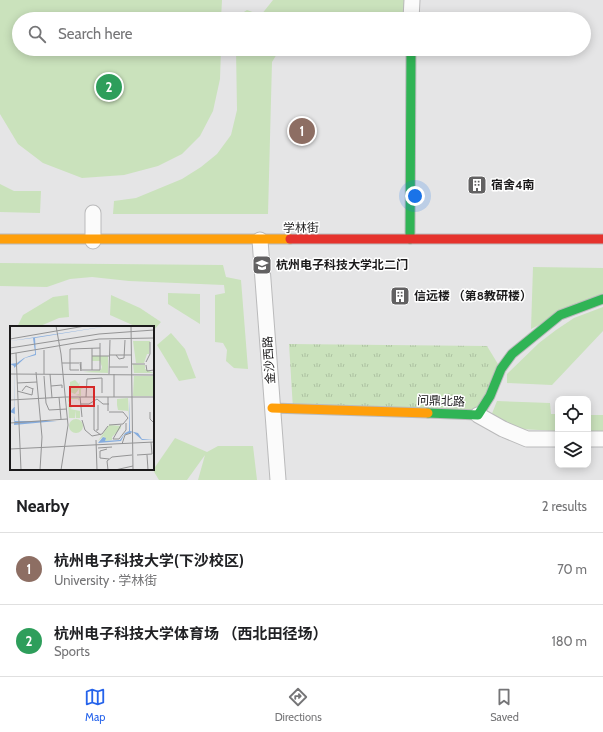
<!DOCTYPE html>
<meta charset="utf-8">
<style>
body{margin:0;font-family:Cabin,"Noto Sans SC",sans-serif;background:#f2f2f2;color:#202124}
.controls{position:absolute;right:12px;bottom:12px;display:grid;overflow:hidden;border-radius:8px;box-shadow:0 2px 10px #0003}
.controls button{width:36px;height:36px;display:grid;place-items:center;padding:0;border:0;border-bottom:1px solid #e0e0e0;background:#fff;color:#202124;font:20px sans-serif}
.you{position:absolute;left:415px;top:196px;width:14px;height:14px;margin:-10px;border:3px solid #fff;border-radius:50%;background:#1a73e8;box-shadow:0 0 0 6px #1a73e833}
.badge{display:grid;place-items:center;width:26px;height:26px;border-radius:50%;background:#2563eb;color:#fff;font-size:13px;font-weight:700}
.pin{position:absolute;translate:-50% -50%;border:2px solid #fff;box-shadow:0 1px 4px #0006}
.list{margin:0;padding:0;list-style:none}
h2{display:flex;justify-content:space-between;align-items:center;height:52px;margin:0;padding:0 16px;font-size:17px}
h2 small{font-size:13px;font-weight:400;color:#757577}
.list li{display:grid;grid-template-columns:26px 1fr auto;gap:12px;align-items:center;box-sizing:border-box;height:72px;padding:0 16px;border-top:1px solid #e0e0e0}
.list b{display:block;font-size:15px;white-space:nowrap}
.list p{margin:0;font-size:13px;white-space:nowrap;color:#757577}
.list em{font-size:13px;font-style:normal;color:#757577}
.icon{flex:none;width:22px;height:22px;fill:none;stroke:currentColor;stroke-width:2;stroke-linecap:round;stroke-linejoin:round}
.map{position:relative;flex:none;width:603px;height:480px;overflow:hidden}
.search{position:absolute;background:#fff;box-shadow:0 2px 10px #0003;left:12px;right:12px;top:12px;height:44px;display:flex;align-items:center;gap:10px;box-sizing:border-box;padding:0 14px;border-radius:22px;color:#757577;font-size:15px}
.sheet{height:196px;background:#fff}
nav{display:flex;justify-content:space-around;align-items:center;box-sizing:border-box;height:56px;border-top:1px solid #e0e0e0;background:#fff;font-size:11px;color:#757577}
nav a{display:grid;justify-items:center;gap:2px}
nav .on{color:#2563eb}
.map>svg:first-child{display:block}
.grass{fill:#cae2bc}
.park{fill:url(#park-tufts)}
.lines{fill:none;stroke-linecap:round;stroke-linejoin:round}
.street-casing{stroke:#bababb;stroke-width:17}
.fast-casing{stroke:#bababb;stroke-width:11}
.slow-casing{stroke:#bababb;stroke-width:11}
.jam-casing{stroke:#bababb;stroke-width:11}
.street{stroke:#fbfbfb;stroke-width:15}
.fast{stroke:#30b455;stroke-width:9}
.slow{stroke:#ff9f0a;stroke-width:9}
.jam{stroke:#e5322d;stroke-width:9}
.labels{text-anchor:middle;stroke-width:3;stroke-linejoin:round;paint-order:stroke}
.poi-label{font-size:12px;font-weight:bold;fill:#1b1a1b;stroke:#fff;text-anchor:start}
.street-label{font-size:12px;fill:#1b1a1b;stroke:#fff}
.inset-road{fill:none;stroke:#949495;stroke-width:1}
.view{fill:#d62828;fill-opacity:0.15;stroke:#d62828;stroke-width:2}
.inset-edge{fill:none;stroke:#1b1a1b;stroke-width:2}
</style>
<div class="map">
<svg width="603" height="480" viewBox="0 0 603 480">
<defs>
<pattern id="park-tufts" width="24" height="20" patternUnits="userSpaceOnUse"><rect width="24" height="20" fill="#cae2bc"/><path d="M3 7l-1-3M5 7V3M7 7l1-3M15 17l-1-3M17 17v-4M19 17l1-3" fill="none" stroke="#adc1a1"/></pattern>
</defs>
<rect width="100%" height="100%" fill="#e5e5e6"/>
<path class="grass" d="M0,0H222L221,19H19V49H221L220,79L213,111L200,136L182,154L158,166L124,175L82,178L43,163L18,144L0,114Z
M273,0H404V19H236V17L247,10L261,15Z
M236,49H280L272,62L268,214H113L114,201L136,198L182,179L201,167L217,154L231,135L237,110Z
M0,184L14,191H41L40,213L0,212Z
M0,263L223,265L226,277L241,280L248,369L234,368L226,361L227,350L223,343L215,342V295L225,293L224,285L129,281L92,277L70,279L47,287L0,286Z
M533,267L603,268V293L531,329Z
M168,293L200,294V324L168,304Z
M68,295L69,317L59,318L38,327H17L23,315L53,297Z
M111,295L140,308L161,322L153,331V327H137L110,315Z
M603,307V331L552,385L507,383V374L539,343L556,330L574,318Z
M171,333L185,349L196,378L179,381L157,345Z
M497,401L550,403L551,414H558V431L520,429L491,416Z
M588,415H603V432H588Z
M175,438L207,452L218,446H253L257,480H198L205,455L187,480H159L153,470Z"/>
<path class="park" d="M289,344L487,346L501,369L478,415L293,409Z"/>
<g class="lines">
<defs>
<path id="street" d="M411,19L412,0
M93,213V241
M260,240L278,480
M478,415L503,429L527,439H558
M588,439H603"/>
<path id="fast" d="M410,239L411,49
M428,413L478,415L490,396L501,369L512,354L560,315L603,299"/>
<path id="slow" d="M0,239H290
M272,408L428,413"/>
<path id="jam" d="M290,239H603"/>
</defs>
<use href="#street" class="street-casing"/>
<use href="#fast" class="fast-casing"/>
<use href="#slow" class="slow-casing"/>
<use href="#jam" class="jam-casing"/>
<use href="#street" class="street"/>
<use href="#fast" class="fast"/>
<use href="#slow" class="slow"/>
<use href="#jam" class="jam"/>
</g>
<defs>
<symbol id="building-square" viewBox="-11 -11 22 22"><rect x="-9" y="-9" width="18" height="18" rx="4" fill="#626162" stroke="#fff"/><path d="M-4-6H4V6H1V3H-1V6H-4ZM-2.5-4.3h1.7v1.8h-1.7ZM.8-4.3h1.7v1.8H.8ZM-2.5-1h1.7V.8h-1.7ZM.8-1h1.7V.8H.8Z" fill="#fff"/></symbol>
<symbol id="school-square" viewBox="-11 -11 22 22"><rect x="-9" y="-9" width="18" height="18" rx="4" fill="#626162" stroke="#fff"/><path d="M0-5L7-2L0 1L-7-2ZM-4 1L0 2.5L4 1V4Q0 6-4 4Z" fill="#fff"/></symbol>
</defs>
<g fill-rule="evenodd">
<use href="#building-square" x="466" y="174" width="22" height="22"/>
<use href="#school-square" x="251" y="254" width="22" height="22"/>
<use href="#building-square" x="389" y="285" width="22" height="22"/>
</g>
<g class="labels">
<g class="poi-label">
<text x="491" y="189">宿舍4南</text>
<text x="276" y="269">杭州电子科技大学北二门</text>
<text x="414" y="300">信远楼 （第8教研楼）</text>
</g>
<g class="street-label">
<text transform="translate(301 228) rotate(-1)" y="4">学林街</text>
<text transform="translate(269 360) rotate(-94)" y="4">金沙西路</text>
<text transform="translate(441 401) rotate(2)" y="4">问鼎北路</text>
</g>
</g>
<g transform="translate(10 326)">
<rect width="144" height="144" fill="#e5e5e6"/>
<path d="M123,15H140L139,28H134H137L134,37H126ZM82,30H98V47L73,46L91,44L92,41L90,35H82ZM123,38L135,39V43L144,47H124ZM65,54L69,58L70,55L69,62L76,61L71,63V70L65,69L69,68V63L65,68L60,66V56ZM58,72H69V75L68,73H60L58,77L62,82L60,83L70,85V92H66L65,84V92H59ZM118,72L119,91L118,85L108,84L107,79V73ZM59 100a7 7 0 1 1 14 0a7 7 0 1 1-14 0Z" fill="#cae2bc"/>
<path d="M124,50H144V70H123ZM99,99L111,100V102L102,111V114L95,115L94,110L88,115Z" fill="#cae2bc"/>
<path d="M98,0L25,12L26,29L15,32L4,42L5,95H47L4,99L5,88L0,86L5,80L4,40L0,38L7,37L14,32L25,28V26L23,12L0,15ZM120,73V105L128,107L132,113H144L132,114L123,106L114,109L111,115L88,117L93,111L96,112L95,115L110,114L115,107L119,105Z" fill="#85acde"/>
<path class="inset-road" d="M0,0V13M46,0L51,28L58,99L51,144M121,0L123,144M0,13L75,0M0,22L89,8L144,4M6,27L11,144M0,28L89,13L144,12M99,29H122M106,29L109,33L114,32L115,14M82,30H99M70,36L71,45V36M136,36L140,28V16M52,37H69M122,38H135M136,39L137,45L144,44M99,41H118M69,44H60V23L90,22M72,44H90V17M82,44V22M26,46L32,111L30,144M0,48L144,49M34,48V24M40,48L42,72M99,48L100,14M104,48V71M34,50L36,77L39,84L57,83M7,57L27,56M41,60L52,59V62M7,65L22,69L23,62M12,65L16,60L23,63M49,71L51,93M70,71L72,91M76,71L77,53L92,52V67M0,74L55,71H144M71,78H79L87,73L93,78H99M84,79V104L91,109M98,85V71M99,86H113L118,92M140,86V93L144,97M72,94L75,104L82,110L92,108L98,100M0,97L57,93M99,99L113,98L118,92M86,104H88V79M103,113H109L116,104V97M103,113L111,99M86,114L87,144M141,116L142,128M112,118L115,109L121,107M88,122L102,121M0,123L144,116M97,123L90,125V132L99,133M127,129L142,128M137,129L138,144M98,144L97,135L102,131L122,129M105,144L123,140"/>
<path class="view" d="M60,61H84V80H60Z"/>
<rect width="144" height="144" class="inset-edge"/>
</g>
</svg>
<div class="controls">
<button><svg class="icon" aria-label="locate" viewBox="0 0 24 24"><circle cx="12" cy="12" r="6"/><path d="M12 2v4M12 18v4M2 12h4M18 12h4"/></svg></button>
<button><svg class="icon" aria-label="layers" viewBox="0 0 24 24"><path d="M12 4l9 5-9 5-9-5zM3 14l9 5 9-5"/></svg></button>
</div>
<div class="you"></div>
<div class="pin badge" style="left:302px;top:131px;background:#8d6e63">1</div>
<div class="pin badge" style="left:109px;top:87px;background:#2e9e5b">2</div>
<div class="search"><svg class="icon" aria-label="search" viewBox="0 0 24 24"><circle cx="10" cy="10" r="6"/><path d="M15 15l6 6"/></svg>Search here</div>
</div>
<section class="sheet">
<h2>Nearby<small>2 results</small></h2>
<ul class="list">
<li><span class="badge" style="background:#8d6e63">1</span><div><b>杭州电子科技大学(下沙校区)</b><p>University · 学林街</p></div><em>70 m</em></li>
<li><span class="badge" style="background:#2e9e5b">2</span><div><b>杭州电子科技大学体育场 （西北田径场）</b><p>Sports</p></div><em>180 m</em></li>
</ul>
</section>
<nav>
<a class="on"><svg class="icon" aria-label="map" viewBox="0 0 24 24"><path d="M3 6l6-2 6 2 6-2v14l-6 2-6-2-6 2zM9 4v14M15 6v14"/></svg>Map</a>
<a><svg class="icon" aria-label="directions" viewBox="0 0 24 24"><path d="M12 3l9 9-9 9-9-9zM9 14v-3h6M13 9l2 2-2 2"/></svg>Directions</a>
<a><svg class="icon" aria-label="saved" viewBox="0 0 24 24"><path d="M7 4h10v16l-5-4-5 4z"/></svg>Saved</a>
</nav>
